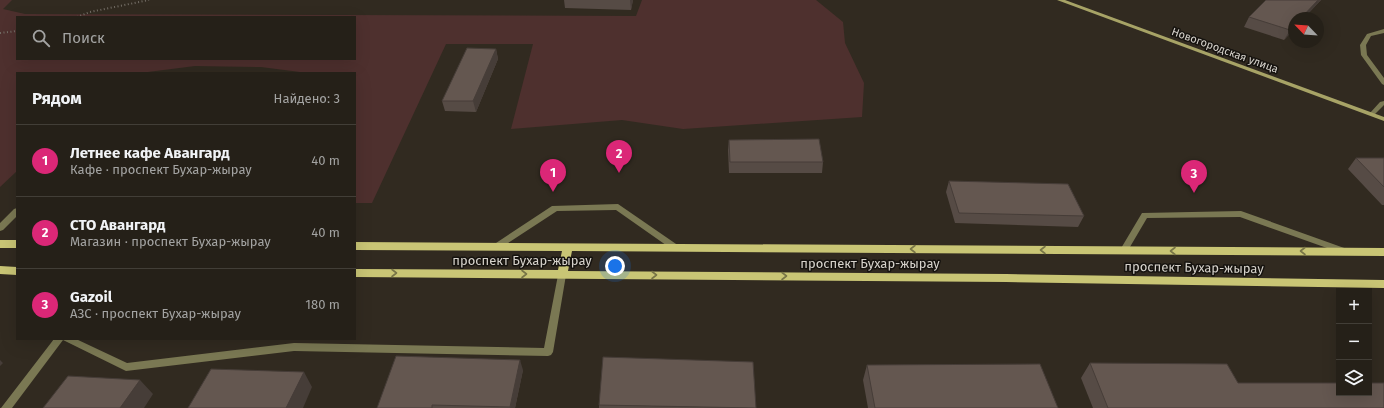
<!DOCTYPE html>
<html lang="ru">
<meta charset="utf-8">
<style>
body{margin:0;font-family:"Fira Sans",sans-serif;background:#312d25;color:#f1f3f6}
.controls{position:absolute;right:12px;bottom:12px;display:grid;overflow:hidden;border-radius:0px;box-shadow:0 4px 16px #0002}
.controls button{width:36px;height:36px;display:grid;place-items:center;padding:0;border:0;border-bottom:1px solid #423e37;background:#252018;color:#f1f3f6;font:20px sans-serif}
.compass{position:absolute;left:1288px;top:12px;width:36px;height:36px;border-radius:50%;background:#252018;box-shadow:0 4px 16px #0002;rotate:295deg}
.you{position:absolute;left:615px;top:266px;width:14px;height:14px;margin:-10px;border:3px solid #fff;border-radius:50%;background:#1a73e8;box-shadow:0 0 0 6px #1a73e833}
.badge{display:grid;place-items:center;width:26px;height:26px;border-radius:50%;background:#db2777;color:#fff;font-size:13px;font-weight:700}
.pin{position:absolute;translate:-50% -33px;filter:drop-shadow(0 1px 2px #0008)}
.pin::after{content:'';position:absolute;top:21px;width:14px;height:12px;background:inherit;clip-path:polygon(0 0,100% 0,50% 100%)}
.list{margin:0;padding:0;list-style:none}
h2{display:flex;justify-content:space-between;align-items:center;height:52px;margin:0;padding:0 16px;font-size:17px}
h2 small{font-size:13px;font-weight:400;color:#a3a3a2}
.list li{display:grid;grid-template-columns:26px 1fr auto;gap:12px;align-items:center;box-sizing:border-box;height:72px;padding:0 16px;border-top:1px solid #423e37}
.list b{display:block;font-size:15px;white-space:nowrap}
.list p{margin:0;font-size:13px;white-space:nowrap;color:#a3a3a2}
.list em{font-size:13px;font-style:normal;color:#a3a3a2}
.icon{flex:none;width:22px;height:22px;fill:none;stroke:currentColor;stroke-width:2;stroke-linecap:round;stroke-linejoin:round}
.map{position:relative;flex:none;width:1384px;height:408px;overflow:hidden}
.search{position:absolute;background:#252018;box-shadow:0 4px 16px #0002;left:16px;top:16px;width:340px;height:44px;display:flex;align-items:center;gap:10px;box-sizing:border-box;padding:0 14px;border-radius:0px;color:#a3a3a2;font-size:15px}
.panel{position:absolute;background:#252018;box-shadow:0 4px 16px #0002;left:16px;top:72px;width:340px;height:268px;border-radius:0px}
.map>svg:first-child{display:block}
.green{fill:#4e302e;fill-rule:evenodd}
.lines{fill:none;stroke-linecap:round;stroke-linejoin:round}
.path{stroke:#746e66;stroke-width:2;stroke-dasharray:1 2.5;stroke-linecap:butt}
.lane{fill:#7a7853;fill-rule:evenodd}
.secondary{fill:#a7a366;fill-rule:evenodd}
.primary{fill:#c9c575;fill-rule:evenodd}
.wall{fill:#564b45}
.shaded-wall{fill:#463d38}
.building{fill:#645750;stroke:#463d38}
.oneway{stroke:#787547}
.labels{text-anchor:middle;stroke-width:3;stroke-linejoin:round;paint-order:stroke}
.far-street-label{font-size:11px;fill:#d6d2cb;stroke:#16130f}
.street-label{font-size:13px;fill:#d6d2cb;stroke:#16130f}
</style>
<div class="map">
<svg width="1384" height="408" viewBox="0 0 1384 408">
<rect width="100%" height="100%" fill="#312a20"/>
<path class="green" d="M0,0H12L3,9L25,14L636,16L642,0H816L843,22L845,43L864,83L862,117L683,129L622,120L511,129L533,44H446L372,203H355V73H301L300,72L261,67L195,66L140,73H17V171L0,187ZM17,17H355V59H17Z"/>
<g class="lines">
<path class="path" d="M77,17L90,12L149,0
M0,33L17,31"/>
<path class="lane" d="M1384,29V33L1371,36L1366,45L1367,55L1384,78V85L1382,84L1361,55L1360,45L1367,34Z
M1384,101V105L1374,115H1370L1369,114L1370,113L1380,102Z
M618,204L679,246L680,248L679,250H673L616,210L557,211L499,249H493L492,247L493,245L552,206Z
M17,208V216L3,230L0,231V223L14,209Z
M1241,211L1347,249L1348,251L1347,253H1341L1240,217L1147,218L1127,252H1121L1120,250L1142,213Z
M562,272L565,273L566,275L553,352L551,355L548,356L294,351L126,371L63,340L12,408H1L54,339H76L127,363L294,343L544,348L558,275L559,273Z"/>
<path class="secondary" d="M1057,0H1065L1384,117V121Z"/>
<path class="primary" d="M0,240H17V248H0Z
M355,242L1384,248V256L572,251L568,271L1006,274L1384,280V288L1006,282L355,277V269L558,270L562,251L355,250Z
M0,266L17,267V275L0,274Z"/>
</g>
<path class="wall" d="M564,0H633L631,10L565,8Z
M1266,0H1321L1304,18H1294V29L1284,40L1244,27L1249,17Z
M496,49L498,59L476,112L445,111L442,101Z
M729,140L823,162L822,173H729L728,150Z
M1356,158H1384V205H1382L1348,169Z
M949,181L1084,216L1078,227L955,223L946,192Z
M1090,363L1238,383L1384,408H1093L1081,378Z
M867,365L1058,408H868L863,380Z
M523,370L515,408H377Z
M599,405L756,408H599Z"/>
<path class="shaded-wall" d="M630,0H633L631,10Z
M1318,0H1321L1304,18H1301Z
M1294,26V29L1284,40L1290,30Z
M496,49L498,59L476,112L473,101Z
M0,360L3,363L0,366Z
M520,360L523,370L515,408H510Z
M304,372L312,387L303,408H286Z
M140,380L153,394L144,408H120Z"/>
<path class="building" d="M1266,0H1318L1301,18H1294V26L1290,30L1249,17Z
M467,48L496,49L473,101H442Z
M819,139L823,162H730L729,140Z
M1356,158H1384V187Z
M949,181L1068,184L1084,216L959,213Z
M396,356L520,360L510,407L432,405V408H377Z
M603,357L753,362L756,408L599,405Z
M1090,363L1227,364L1238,383H1339V393H1369V383H1384V408H1108Z
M1040,364L1058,408H875L867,365Z
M211,369L304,372L286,408H188Z
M68,376L140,380L120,408H43Z"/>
<defs><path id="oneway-chevron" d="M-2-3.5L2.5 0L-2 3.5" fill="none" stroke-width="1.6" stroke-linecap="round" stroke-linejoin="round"/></defs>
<g class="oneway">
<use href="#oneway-chevron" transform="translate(913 249) rotate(-180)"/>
<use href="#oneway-chevron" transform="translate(1043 250) rotate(-180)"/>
<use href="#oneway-chevron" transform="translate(1173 251) rotate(-180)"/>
<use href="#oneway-chevron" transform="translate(1303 251) rotate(-180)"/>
<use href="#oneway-chevron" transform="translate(394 273)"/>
<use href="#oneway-chevron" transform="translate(524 274)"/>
<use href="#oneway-chevron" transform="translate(654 275)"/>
<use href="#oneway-chevron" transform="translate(784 276)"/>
</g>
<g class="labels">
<g class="far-street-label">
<text transform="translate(1225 50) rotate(20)" y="4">Новогородская улица</text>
</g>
<g class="street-label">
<text x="522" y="265">проспект Бухар-жырау</text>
<text x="870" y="268">проспект Бухар-жырау</text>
<text transform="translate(1194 267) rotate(1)" y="5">проспект Бухар-жырау</text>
</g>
</g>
</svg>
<div class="controls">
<button>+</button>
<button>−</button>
<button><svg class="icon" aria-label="layers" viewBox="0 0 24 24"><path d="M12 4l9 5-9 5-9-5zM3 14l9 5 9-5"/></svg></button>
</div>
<svg class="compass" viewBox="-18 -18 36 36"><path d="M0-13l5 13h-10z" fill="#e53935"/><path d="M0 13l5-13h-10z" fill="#a3a3a2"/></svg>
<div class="you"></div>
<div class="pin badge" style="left:553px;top:192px">1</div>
<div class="pin badge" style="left:619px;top:173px">2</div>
<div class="pin badge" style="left:1194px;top:193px">3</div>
<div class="search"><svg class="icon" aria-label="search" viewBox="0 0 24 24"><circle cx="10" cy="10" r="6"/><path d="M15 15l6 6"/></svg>Поиск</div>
<section class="panel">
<h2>Рядом<small>Найдено: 3</small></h2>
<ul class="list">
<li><span class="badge">1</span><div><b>Летнее кафе Авангард</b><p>Кафе · проспект Бухар-жырау</p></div><em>40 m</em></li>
<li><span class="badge">2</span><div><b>СТО Авангард</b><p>Магазин · проспект Бухар-жырау</p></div><em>40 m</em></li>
<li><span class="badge">3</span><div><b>Gazoil</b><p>АЗС · проспект Бухар-жырау</p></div><em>180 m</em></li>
</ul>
</section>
</div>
